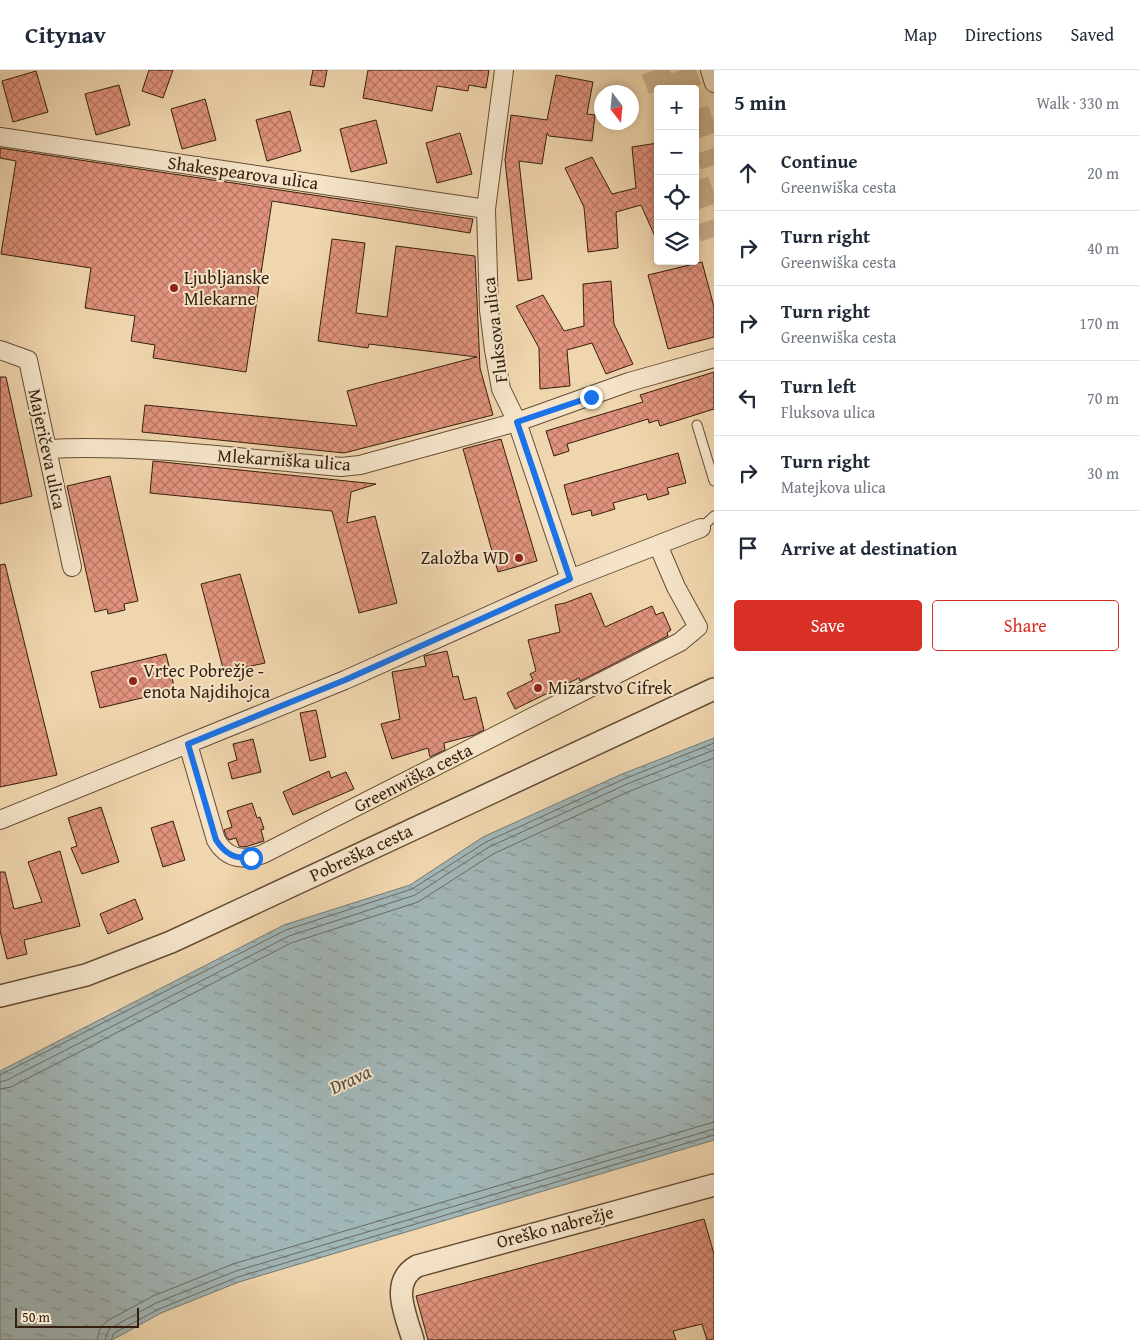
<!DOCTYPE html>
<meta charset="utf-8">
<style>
body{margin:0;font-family:"Gentium Book Plus",serif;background:#f6f6f7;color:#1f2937}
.controls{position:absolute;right:15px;top:15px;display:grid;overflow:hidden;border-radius:5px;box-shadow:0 2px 8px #0003}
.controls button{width:45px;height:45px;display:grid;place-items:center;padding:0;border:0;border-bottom:1px solid #e0e1e3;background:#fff;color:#1f2937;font:25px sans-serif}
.compass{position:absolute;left:594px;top:15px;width:45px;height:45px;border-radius:50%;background:#fff;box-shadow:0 2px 8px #0003;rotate:164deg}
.scale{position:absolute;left:15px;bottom:12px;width:124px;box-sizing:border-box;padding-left:5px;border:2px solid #351f0c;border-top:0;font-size:14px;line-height:18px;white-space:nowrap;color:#351f0c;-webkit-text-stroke:4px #f5e4ca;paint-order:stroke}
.stop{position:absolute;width:15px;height:15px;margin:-11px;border:4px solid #1a73e8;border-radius:50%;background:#fff}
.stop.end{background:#1a73e8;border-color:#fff;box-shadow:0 1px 5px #0008}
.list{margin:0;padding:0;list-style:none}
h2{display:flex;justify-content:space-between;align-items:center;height:65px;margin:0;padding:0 20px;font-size:21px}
h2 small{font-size:16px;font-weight:400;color:#747a83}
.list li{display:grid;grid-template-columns:32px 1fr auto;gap:15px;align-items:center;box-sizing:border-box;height:75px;padding:0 20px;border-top:1px solid #e0e1e3}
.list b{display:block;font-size:19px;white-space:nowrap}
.list p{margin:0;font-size:16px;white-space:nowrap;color:#747a83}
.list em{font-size:16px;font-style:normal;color:#747a83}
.actions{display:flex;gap:10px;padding:15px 20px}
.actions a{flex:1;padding:11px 0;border:1px solid #d93025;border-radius:5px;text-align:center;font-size:18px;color:#d93025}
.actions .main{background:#d93025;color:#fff}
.icon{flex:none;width:28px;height:28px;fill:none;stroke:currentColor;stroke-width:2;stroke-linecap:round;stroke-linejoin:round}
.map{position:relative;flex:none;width:714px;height:1270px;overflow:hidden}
header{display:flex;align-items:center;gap:30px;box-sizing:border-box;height:70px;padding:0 25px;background:#fff;border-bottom:1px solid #e0e1e3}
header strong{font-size:24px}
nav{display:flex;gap:28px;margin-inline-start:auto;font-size:18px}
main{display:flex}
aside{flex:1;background:#fff}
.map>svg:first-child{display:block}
.water{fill:url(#water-ripples);stroke:#767a73}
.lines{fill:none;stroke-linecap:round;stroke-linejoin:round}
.shore{stroke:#6b6a62;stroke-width:1}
.building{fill:url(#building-cross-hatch);stroke:#351f0c}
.trunk-tunnel{stroke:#cbb18e;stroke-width:28;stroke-dasharray:28 14;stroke-linecap:butt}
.service-casing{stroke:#644d34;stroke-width:11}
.minor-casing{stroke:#644d34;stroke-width:20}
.tertiary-casing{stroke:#644d34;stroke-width:24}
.service{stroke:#f5e4ca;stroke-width:9}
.minor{stroke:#f5e4ca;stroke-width:18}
.tertiary{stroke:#f5e4ca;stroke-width:21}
.route{stroke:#1a73e8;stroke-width:6}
.poi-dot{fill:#8f2418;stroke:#f5e4ca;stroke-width:2}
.labels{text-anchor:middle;stroke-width:4;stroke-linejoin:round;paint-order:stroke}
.street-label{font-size:18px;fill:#351f0c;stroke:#f5e4ca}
.poi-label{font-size:18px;fill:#351f0c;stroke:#f5e4ca;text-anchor:start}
.water-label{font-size:19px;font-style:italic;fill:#554c3f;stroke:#f5e4ca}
</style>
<header>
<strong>Citynav</strong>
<nav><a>Map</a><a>Directions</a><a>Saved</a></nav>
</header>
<main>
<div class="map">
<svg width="714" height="1270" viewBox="0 0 714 1270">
<defs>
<pattern id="water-ripples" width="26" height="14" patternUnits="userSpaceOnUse" patternTransform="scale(1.25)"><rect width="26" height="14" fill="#a1b6b7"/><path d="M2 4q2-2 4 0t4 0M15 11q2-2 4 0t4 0" fill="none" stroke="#849393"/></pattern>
<pattern id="building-cross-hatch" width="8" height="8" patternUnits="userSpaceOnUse" patternTransform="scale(1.25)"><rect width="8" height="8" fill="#e1937d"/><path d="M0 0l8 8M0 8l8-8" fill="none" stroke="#b77765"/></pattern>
</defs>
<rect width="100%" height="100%" fill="#f0d6ae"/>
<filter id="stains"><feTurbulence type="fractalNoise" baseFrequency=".004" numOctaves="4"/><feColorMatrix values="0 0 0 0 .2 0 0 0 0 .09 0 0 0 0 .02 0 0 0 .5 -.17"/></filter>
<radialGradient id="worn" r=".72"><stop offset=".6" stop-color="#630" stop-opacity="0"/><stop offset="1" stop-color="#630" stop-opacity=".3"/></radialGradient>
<path class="water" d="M714,668V1070L239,1212L161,1243L112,1270H0V1001L284,855L410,815L483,767L622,704Z"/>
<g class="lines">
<path class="shore" d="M0,1005L286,860L412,819L486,772L624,709L714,673
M0,1012L7,1010L289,866L415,825L489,777L627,714L714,680
M0,1019L11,1017L291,873L418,832L493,784L630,721L714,688
M97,1270L100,1259L107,1251L153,1226L233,1194L714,1052
M105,1270L109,1259L156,1233L236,1201L714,1059
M111,1270L114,1263L159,1239L238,1207L714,1065"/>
</g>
<path class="building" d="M149,0H173L163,28L142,21Z
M313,0H327L324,17L310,15Z
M368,0H489L486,18L469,15L468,21L437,16L432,41L363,28Z
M36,1L48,42L13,52L2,11Z
M556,5L593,12L587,44L595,45L592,71L549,66L547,63L542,94L519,91L532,209L518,211L505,90L511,45L547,50Z
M119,15L130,55L96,65L85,24Z
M205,29L216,70L182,79L171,39Z
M290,41L301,81L267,91L256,50Z
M376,50L387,93L351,102L340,59Z
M460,63L472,104L437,113L426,73Z
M658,73V173L641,135L616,142L618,178L588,182L584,137L565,98L592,87L612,124L636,118L632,77Z
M0,78L473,149L470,163L272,131L246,302L153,288L155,275L131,271L135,246L85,238L91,198L1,184L16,91L0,88Z
M332,169L365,173L356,243L387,247L396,176L475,186L480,298L493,345L344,383L142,362L145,335L357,356L347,321L477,287L369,274L368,278L318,271Z
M702,192L714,237V267L668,279L648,205Z
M611,211L614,254L633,294L606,304L592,273L567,280L570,316L540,319L539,278L516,236L543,225L564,261L584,256L583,214Z
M714,302V339L660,356L658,350L649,353L648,349L567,374L569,381L554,386L546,361L643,332L640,325Z
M0,307H6L32,426L0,434Z
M501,369L537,491L498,502L463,379Z
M678,383L686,413L667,418L669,424L648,430L646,424L613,433L615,439L592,446L591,440L572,445L564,415Z
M153,391L376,414L351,422L347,453L375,446L397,533L359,543L332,441L150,423Z
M110,406L138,531L124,534L125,540L108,544L107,539L95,542L67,416Z
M5,494L57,705L0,717V495Z
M240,504L265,593L224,602L201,514Z
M591,523L605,557L652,536L656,545L663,542L671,560L667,563L668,566L580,611L579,608L515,639L507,623L533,610L530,604L536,601L528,570L560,562L555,535L565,533Z
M447,581L453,607L458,606L464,630L476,627L484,660L474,665L444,673L445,680L430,687L428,678L392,689L381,654L400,649L392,602L426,596L424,586Z
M166,584L175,620L100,638L91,602Z
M316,640L326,687L310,691L300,643Z
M253,669L261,702L232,709L228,693L237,690L233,674Z
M329,701L331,708L346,702L354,719L293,745L283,722Z
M252,733L257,748L260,747L264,759L261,760L264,771L245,777L239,776L236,768L229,770L226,766L224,760L232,757L227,741Z
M101,737L119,792L82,804L71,778L77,776L68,748Z
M173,751L185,790L163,797L151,758Z
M60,781L80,856L24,870L27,884L7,889L0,861V802H5L14,839L42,832L28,792Z
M135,829L143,849L108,864L100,844Z
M704,1149L714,1184V1270H707L702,1254L673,1261L676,1270H428L416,1226Z"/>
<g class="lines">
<path class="trunk-tunnel" d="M655,0L662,19
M681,0L688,19
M695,40L714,95
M695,111L714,167"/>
<defs>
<path id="service" d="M697,355L714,411
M701,458L714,446"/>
<path id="minor" d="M504,0L486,139L489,240L494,280L501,319L517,352L570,509
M710,0L714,13
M0,67L486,139
M0,280L28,290L72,497
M47,379C146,374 243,389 341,397L360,395L517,352L629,312L714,288
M188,674L216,770C227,789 243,791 263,784L680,572L698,557L676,517L658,475
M0,750L345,610L570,509L701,458"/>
<path id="tertiary" d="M0,926L86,905L171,872L714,619
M413,1270C406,1245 389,1212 417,1196L714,1115"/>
</defs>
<use href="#service" class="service-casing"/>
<use href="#minor" class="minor-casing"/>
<use href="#tertiary" class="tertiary-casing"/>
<use href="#service" class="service"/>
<use href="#minor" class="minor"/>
<use href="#tertiary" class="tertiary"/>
</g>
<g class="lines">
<path class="route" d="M251,788C235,789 225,784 216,770L188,674L345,610L570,509L517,352L591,327"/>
</g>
<g class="poi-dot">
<circle cx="174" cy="218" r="5"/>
<circle cx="519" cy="488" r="5"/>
<circle cx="133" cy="611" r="5"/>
<circle cx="538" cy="618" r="5"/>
</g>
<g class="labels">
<g class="street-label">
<text transform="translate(243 103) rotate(8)" y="6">Shakespearova ulica</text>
<text transform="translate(495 260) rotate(-97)" y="6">Fluksova ulica</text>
<text transform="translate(47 379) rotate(78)" y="6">Majeričeva ulica</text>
<text transform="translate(284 390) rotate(4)" y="6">Mlekarniška ulica</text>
<text transform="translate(413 708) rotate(-27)" y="6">Greenwiška cesta</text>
<text transform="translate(361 783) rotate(-25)" y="6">Pobreška cesta</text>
<text transform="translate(555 1157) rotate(-15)" y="6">Oreško nabrežje</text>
</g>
<g class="poi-label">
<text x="184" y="214">Ljubljanske<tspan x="184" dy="21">Mlekarne</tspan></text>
<text x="509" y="494" text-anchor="end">Založba WD</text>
<text x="143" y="607">Vrtec Pobrežje -<tspan x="143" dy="21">enota Najdihojca</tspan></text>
<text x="548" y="624">Mizarstvo Cifrek</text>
</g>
<g class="water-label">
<text transform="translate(350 1009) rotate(-25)" y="7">Drava</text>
</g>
</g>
<rect width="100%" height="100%" filter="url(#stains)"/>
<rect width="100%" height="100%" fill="url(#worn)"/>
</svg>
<div class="controls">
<button>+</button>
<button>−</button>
<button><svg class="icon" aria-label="locate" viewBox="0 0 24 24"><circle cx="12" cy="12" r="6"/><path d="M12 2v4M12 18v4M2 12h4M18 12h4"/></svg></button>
<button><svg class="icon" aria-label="layers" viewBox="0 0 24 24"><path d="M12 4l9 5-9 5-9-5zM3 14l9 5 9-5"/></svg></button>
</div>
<svg class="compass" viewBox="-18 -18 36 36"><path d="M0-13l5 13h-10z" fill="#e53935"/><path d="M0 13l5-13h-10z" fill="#747a83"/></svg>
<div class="scale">50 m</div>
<div class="stop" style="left:251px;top:788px"></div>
<div class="stop end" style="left:591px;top:327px"></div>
</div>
<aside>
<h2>5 min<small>Walk · 330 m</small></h2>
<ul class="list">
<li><svg class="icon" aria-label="ahead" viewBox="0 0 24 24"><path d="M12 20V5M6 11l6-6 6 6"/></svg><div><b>Continue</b><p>Greenwiška cesta</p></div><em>20 m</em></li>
<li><svg class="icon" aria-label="right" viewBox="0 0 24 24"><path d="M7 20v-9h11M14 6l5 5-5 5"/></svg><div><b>Turn right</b><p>Greenwiška cesta</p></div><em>40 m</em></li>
<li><svg class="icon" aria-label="right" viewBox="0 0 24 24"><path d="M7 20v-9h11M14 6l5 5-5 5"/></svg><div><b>Turn right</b><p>Greenwiška cesta</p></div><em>170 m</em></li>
<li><svg class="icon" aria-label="left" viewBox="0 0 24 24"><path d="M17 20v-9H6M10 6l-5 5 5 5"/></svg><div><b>Turn left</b><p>Fluksova ulica</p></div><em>70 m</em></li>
<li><svg class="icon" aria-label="right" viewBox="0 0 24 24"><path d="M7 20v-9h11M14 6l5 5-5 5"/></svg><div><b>Turn right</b><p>Matejkova ulica</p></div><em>30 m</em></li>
<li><svg class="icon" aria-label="arrive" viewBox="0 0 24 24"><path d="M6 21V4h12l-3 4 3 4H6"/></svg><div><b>Arrive at destination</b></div></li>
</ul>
<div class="actions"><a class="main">Save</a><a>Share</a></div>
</aside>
</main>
